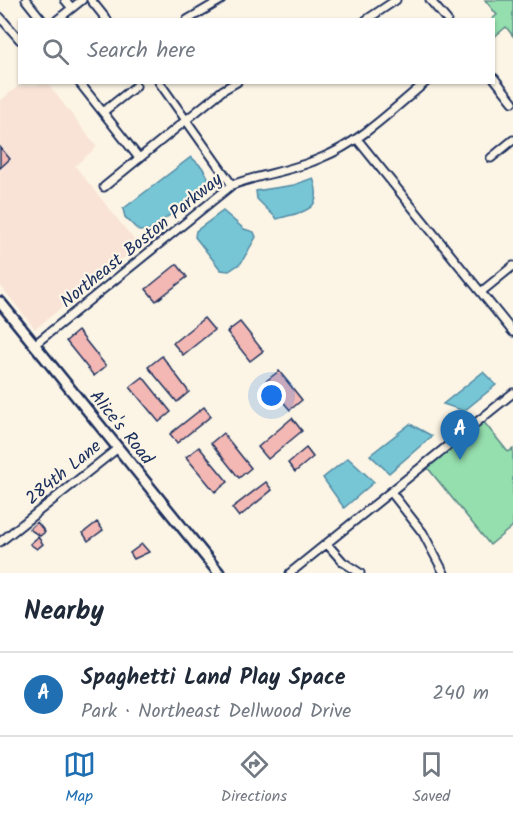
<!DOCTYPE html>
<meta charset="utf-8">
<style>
body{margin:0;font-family:Kalam,sans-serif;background:#f2f2f3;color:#1f2937}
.you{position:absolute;left:272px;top:396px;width:21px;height:21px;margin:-15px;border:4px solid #fff;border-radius:50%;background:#1a73e8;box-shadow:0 0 0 9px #1a73e833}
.badge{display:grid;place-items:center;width:39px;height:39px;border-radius:50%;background:#1f6fb2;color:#fff;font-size:20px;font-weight:700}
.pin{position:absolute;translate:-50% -50px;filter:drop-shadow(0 2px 3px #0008)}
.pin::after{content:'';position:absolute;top:32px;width:21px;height:18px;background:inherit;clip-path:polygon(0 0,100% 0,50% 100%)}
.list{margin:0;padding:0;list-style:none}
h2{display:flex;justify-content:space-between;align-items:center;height:78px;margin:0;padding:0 24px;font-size:26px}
h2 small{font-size:20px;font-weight:400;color:#747a83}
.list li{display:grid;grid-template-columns:39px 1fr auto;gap:18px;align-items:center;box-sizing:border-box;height:84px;padding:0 24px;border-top:2px solid #e0e1e3}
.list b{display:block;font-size:22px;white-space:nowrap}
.list p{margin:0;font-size:20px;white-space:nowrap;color:#747a83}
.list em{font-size:20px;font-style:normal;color:#747a83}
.icon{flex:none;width:33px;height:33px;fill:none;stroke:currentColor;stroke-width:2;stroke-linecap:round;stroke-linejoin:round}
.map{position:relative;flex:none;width:513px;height:573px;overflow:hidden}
.search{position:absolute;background:#fff;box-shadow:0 2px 4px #0004;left:18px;right:18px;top:18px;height:66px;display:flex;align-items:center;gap:15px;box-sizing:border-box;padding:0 21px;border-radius:0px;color:#747a83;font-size:22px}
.sheet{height:162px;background:#fff}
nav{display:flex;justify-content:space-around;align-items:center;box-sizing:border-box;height:84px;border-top:2px solid #e0e1e3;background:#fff;font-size:16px;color:#747a83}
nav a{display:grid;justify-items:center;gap:3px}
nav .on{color:#1f6fb2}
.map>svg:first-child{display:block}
.built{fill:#f9e3d6}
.green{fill:#95dead;stroke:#588686;stroke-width:1.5}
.water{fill:#77c6d5;stroke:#528aa5;stroke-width:1.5}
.building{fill:#f3b8b3;stroke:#1b2f5e;stroke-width:1.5}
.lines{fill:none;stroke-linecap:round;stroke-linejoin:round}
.minor-casing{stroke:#1b2f5e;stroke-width:11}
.secondary-casing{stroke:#1b2f5e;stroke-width:14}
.minor{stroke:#fcf5e5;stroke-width:7}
.secondary{stroke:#fcf5e5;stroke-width:9}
.labels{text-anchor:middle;stroke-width:4.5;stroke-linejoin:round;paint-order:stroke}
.street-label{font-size:18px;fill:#1b2f5e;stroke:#fcf5e5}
</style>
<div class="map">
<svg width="513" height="573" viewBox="0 0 513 573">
<rect width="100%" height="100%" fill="#fcf5e5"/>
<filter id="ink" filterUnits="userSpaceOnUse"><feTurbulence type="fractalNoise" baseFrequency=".0167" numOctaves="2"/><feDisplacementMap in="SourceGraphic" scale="12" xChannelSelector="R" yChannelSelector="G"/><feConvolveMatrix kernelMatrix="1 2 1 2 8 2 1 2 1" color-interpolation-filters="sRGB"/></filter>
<g filter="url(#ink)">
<path class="built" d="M48,84L97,147L75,166L139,246L35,329L0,285V101L17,87Z"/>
<path class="green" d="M485,0H513V36L506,27L494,37L492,19L497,15Z
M483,421L508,452L513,449V526L490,545L427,467Z"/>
<path class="water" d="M191,157L202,167L209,179L207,185L151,230L139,231L125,217L123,209Z
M313,178C325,212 303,211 277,219L257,199L256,191L294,185Z
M223,211L244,229L254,232L256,237L241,263L229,271L221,270L195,237L196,231Z
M483,372L496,385L464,411L443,404Z
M410,424L432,436L389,473L370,455Z
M348,458L374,482L344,508L323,478Z"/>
<path class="building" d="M0,147L10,159L0,168Z
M177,264L187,277L156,301L146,289Z
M204,318L214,330L183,355L173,343Z
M240,322L263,351L250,361L227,332Z
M78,331L106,366L94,376L66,341Z
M162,356L189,392L177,402L148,367Z
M279,371L302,400L290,410L266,381Z
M143,377L171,412L159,422L130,387Z
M204,407L211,416L177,443L170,434Z
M292,418L302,431L268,459L258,447Z
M223,433L251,468L239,478L211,443Z
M199,447L228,482L215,492L186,457Z
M306,448L313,457L295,472L288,463Z
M266,482L272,490L239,517L232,508Z
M37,522L45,532L40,536L29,529Z
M97,522L103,530L88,541L83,533Z
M38,537L43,544L37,549L30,544Z
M142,544L149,552L134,559L130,553Z"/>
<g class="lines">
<defs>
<path id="minor" d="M26,0L42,20
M65,0L72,8
M91,0L107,20
M430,0L447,20
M0,17L20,40
M57,20L82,0
M187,20L221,0
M366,20L396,0
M494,78L513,102
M79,82L139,158
M159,82L232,185
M103,112L136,86
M357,139L513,332
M491,158L513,140
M104,187L223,90L237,82
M481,292L513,266
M34,345L232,185C261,174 293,171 321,158C361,142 393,109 426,82
M391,492L423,533L444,573
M0,542L118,448
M327,544L343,562L360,573
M290,573L513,393"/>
<path id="secondary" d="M0,302L219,573"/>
</defs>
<use href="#minor" class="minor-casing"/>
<use href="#secondary" class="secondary-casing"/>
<use href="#minor" class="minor"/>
<use href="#secondary" class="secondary"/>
</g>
</g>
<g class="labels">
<g class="street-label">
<text transform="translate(141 240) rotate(-39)" y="6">Northeast Boston Parkway</text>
<text transform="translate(122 427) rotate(51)" y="6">Alice's Road</text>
<text transform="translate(63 472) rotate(-39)" y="6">284th Lane</text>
</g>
</g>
</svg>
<div class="you"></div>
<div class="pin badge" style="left:460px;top:460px">A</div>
<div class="search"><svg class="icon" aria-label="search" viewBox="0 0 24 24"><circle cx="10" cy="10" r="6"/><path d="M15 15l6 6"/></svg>Search here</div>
</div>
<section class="sheet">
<h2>Nearby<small></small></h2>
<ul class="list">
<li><span class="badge">A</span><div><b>Spaghetti Land Play Space</b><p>Park · Northeast Dellwood Drive</p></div><em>240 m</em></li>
</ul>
</section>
<nav>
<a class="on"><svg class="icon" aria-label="map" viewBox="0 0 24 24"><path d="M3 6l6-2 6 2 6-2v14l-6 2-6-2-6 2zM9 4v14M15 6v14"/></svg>Map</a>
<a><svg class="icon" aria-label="directions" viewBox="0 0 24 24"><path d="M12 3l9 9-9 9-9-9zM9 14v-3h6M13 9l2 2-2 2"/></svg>Directions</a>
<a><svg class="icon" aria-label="saved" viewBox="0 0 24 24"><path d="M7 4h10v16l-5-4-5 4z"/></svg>Saved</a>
</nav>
